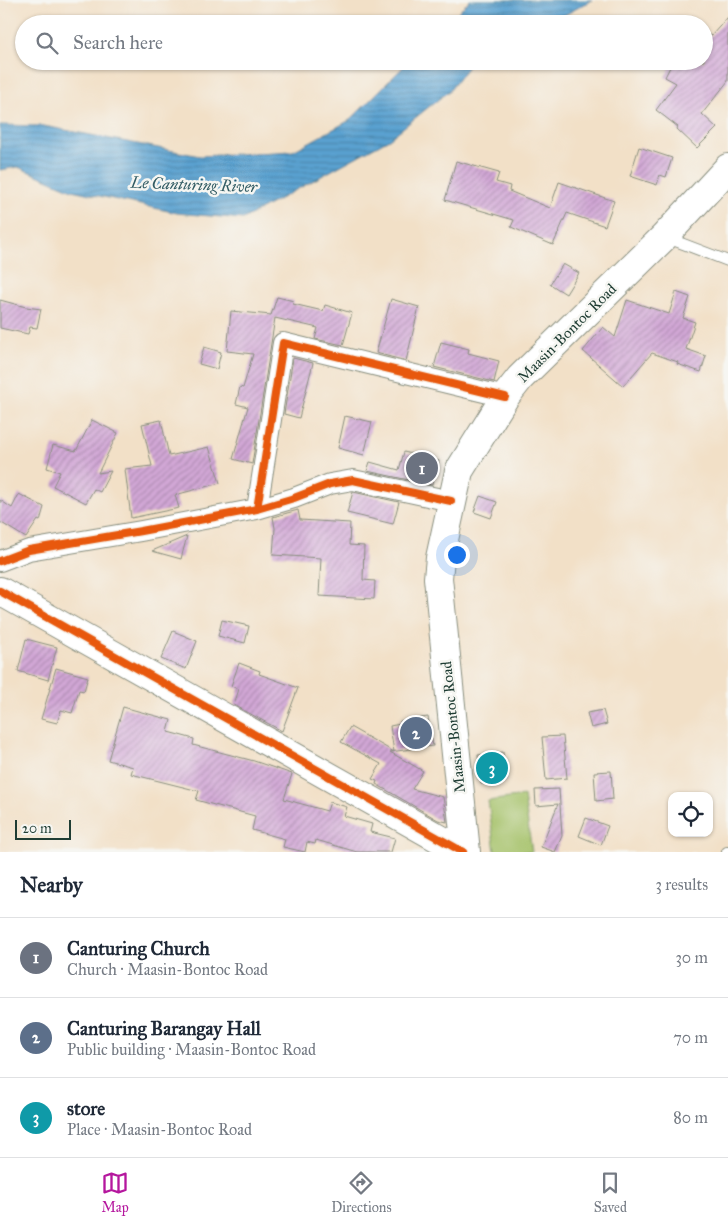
<!DOCTYPE html>
<meta charset="utf-8">
<style>
body{margin:0;font-family:"IM FELL Great Primer",serif;background:#f6f6f7;color:#1f2937}
.controls{position:absolute;right:15px;bottom:15px;display:grid;overflow:hidden;border-radius:10px;box-shadow:0 1px 4px #0004}
.controls button{width:45px;height:45px;display:grid;place-items:center;padding:0;border:0;border-bottom:1px solid #e0e1e3;background:#fff;color:#1f2937;font:25px sans-serif}
.scale{position:absolute;left:15px;bottom:12px;width:56px;box-sizing:border-box;padding-left:5px;border:2px solid #1f3d34;border-top:0;font-size:14px;line-height:18px;white-space:nowrap;color:#1f3d34;-webkit-text-stroke:4px #f6f6f2;paint-order:stroke}
.you{position:absolute;left:456px;top:554px;width:18px;height:18px;margin:-12px;border:4px solid #fff;border-radius:50%;background:#1a73e8;box-shadow:0 0 0 8px #1a73e833}
.badge{display:grid;place-items:center;width:32px;height:32px;border-radius:50%;background:#b5179e;color:#fff;font-size:16px;font-weight:700}
.pin{position:absolute;translate:-50% -50%;border:2px solid #fff;box-shadow:0 1px 5px #0006}
.list{margin:0;padding:0;list-style:none}
h2{display:flex;justify-content:space-between;align-items:center;height:65px;margin:0;padding:0 20px;font-size:21px}
h2 small{font-size:16px;font-weight:400;color:#747a83}
.list li{display:grid;grid-template-columns:32px 1fr auto;gap:15px;align-items:center;box-sizing:border-box;height:80px;padding:0 20px;border-top:1px solid #e0e1e3}
.list b{display:block;font-size:19px;white-space:nowrap}
.list p{margin:0;font-size:16px;white-space:nowrap;color:#747a83}
.list em{font-size:16px;font-style:normal;color:#747a83}
.icon{flex:none;width:28px;height:28px;fill:none;stroke:currentColor;stroke-width:2;stroke-linecap:round;stroke-linejoin:round}
.map{position:relative;flex:none;width:728px;height:852px;overflow:hidden}
.search{position:absolute;background:#fff;box-shadow:0 1px 4px #0004;left:15px;right:15px;top:15px;height:55px;display:flex;align-items:center;gap:12px;box-sizing:border-box;padding:0 18px;border-radius:28px;color:#747a83;font-size:19px}
.sheet{height:305px;background:#fff}
nav{display:flex;justify-content:space-around;align-items:center;box-sizing:border-box;height:70px;border-top:1px solid #e0e1e3;background:#fff;font-size:14px;color:#747a83}
nav a{display:grid;justify-items:center;gap:2px}
nav .on{color:#b5179e}
.map>svg:first-child{display:block}
.grass{fill:#a4c168;stroke:#627f4e}
.water{fill:url(#water-rules);stroke:#3c6f82}
.building{fill:url(#building-hatch)}
.lines{fill:none;stroke-linecap:round;stroke-linejoin:round}
.lane-casing{stroke:#888e7e;stroke-width:12}
.street-casing{stroke:#888e7e;stroke-width:22}
.secondary-casing{stroke:#888e7e;stroke-width:30}
.lane{stroke:#fff;stroke-width:10}
.street{stroke:#fff;stroke-width:20}
.secondary{stroke:#fff;stroke-width:28}
.cycleway-casing{stroke:#f6f6f2;stroke-width:11}
.cycleway{stroke:#e8590c;stroke-width:8}
.labels{text-anchor:middle;stroke-width:5;stroke-linejoin:round;paint-order:stroke}
.street-label{font-size:15px;fill:#1f3d34;stroke:#f6f6f2}
.water-label{font-size:16px;font-style:italic;fill:#315b63;stroke:#f6f6f2}
</style>
<div class="map">
<svg width="728" height="852" viewBox="0 0 728 852">
<defs>
<pattern id="water-rules" width="6" height="5" patternUnits="userSpaceOnUse" patternTransform="scale(1.25)"><rect width="6" height="5" fill="#5aa1d0"/><path d="M0 2.5h6" fill="none" stroke="#4a84aa"/></pattern>
<pattern id="building-hatch" width="6" height="6" patternUnits="userSpaceOnUse" patternTransform="scale(1.25)"><rect width="6" height="6" fill="#d2a7d6"/><path d="M-1 1l2-2M0 6l6-6M5 7l2-2" fill="none" stroke="#aa89ae"/></pattern>
</defs>
<rect width="100%" height="100%" fill="#f6f6f2"/>
<filter id="ink" filterUnits="userSpaceOnUse"><feTurbulence type="fractalNoise" baseFrequency=".02" numOctaves="2"/><feDisplacementMap in="SourceGraphic" scale="10" xChannelSelector="R" yChannelSelector="G"/><feConvolveMatrix kernelMatrix="1 2 1 2 8 2 1 2 1" color-interpolation-filters="sRGB"/></filter>
<filter id="wash" filterUnits="userSpaceOnUse"><feTurbulence type="fractalNoise" baseFrequency=".0096" numOctaves="4" result="noise"/><feDisplacementMap in="SourceGraphic" scale="20" xChannelSelector="R" yChannelSelector="G"/><feGaussianBlur stdDeviation="1.12" result="paint"/><feColorMatrix in="noise" values="0 0 0 0 0 0 0 0 0 0 0 0 0 0 0 0 0 1.4 0 .05"/><feComposite in="paint" operator="in"/></filter>
<g filter="url(#wash)">
<rect width="100%" height="100%" fill="#f2e0c7"/>
<path class="grass" d="M524,796L532,852H495L488,801Z"/>
<path class="water" d="M470,0H592L548,24H446Z
M409,61H472L450,90L389,139L243,219L177,213L72,190L18,167L0,170V125L44,126L200,156L293,151L350,120Z"/>
<g id="blocks">
<path class="building" d="M728,17V81L702,114L717,128L697,148L677,129L678,127L656,110L676,83L665,77L673,61H704V32L711,36Z
M639,147L672,158L666,177L660,175L657,185L630,176Z
M456,161L499,173L496,182L510,186L509,191L550,208L559,182L614,201L605,226L567,213L553,245L511,227L514,220L445,200Z
M563,264L579,273L566,294L550,284Z
M676,292L690,297L683,318L695,322L686,349L706,356L701,372L677,364L678,362L652,353L623,386L583,351L603,327L615,337L627,300L669,314Z
M277,297L294,301L293,304L323,311L325,305L352,313L343,345L315,339L318,328L275,318L252,464L233,459L248,407L236,404L240,387L243,388L253,354L227,351L231,311L271,315Z
M391,299L419,307L406,361L376,353Z
M0,300L26,307L41,309L37,328L30,327L28,334L0,328Z
M441,342L469,349L468,353L499,361L494,382L434,367Z
M204,347L221,352L217,369L199,364Z
M293,358L313,363L299,418L284,414Z
M345,416L372,422L364,455L338,448Z
M92,420L118,433L98,473L111,471L100,492L94,489L86,503L53,486L60,472L47,468L53,445L76,451Z
M161,420L169,456L209,447L220,483L175,495L179,508L131,518L125,469L152,466L142,424Z
M404,452L439,461L432,485L367,471L370,462L399,470Z
M353,492L399,502L393,524L347,513Z
M19,494L44,507L40,521L38,520L26,538L0,522V500L12,508Z
M480,496L497,502L491,518L474,512Z
M298,510L300,520L350,523L349,545L364,546L363,580L375,581L374,599L319,596L321,558L273,555L275,528L273,517Z
M187,536L181,559L152,551Z
M222,620L249,626L245,643L218,636Z
M173,631L197,641L186,669L161,659Z
M26,639L57,647L48,680L18,671Z
M239,663L260,671L259,674L298,688L282,731L234,705L239,689L231,686Z
M56,668L88,677L84,691L79,690L72,713L61,710L57,723L41,719Z
M123,707L171,720L168,732L194,739L193,745L254,761L292,774L284,799L327,811L330,802L347,807L344,816L372,824L370,832L395,838L391,852H357L316,840L315,844L307,842L305,852L283,847L285,839L252,830L255,816L196,800L199,791L131,774L133,767L108,760Z
M603,710L607,724L591,728L587,713Z
M428,717L433,746L390,752L423,771L412,789L443,797L447,822L438,820L376,784L377,781L372,779L381,764L341,742L350,727L394,752L390,726L400,724V721Z
M563,736L567,778L546,780L542,737Z
M503,752L506,781L481,784L478,755Z
M611,771L613,799L596,801L594,772Z
M559,789L562,836L555,852L541,847L558,804L536,806L535,790Z
M586,818L608,826L601,845L579,836Z"/>
</g>
</g>
<g filter="url(#ink)">
<use href="#blocks" fill-opacity="0" stroke="#888e7e" stroke-width="1"/>
<g class="lines">
<defs>
<path id="lane" d="M665,237L728,261
M727,852H728"/>
<path id="street" d="M257,509L283,343L505,397
M0,561L29,550L141,531L257,509L294,498L330,484L353,480L451,501"/>
<path id="secondary" d="M0,591L463,852
M466,852L438,578L440,558L459,471L505,397L520,378L664,237L728,168"/>
</defs>
<use href="#lane" class="lane-casing"/>
<use href="#street" class="street-casing"/>
<use href="#secondary" class="secondary-casing"/>
<use href="#lane" class="lane"/>
<use href="#street" class="street"/>
<use href="#secondary" class="secondary"/>
<defs>
<path id="cycleway" d="M257,509L283,343L505,397
M0,561L29,550L141,531L257,509L294,498L330,484L353,480L451,501
M0,591L463,852"/>
</defs>
<use href="#cycleway" class="cycleway-casing"/>
<use href="#cycleway" class="cycleway"/>
</g>
</g>
<g class="labels">
<g class="street-label">
<text transform="translate(567 333) rotate(-45)" y="5">Maasin-Bontoc Road</text>
<text transform="translate(453 727) rotate(-96)" y="5">Maasin-Bontoc Road</text>
</g>
<g class="water-label">
<text transform="translate(194 184) rotate(2)" y="6">Le Canturing River</text>
</g>
</g>
</svg>
<div class="controls">
<button><svg class="icon" aria-label="locate" viewBox="0 0 24 24"><circle cx="12" cy="12" r="6"/><path d="M12 2v4M12 18v4M2 12h4M18 12h4"/></svg></button>
</div>
<div class="scale">20 m</div>
<div class="you"></div>
<div class="pin badge" style="left:422px;top:468px;background:#6b7280">1</div>
<div class="pin badge" style="left:416px;top:733px;background:#5c6f8a">2</div>
<div class="pin badge" style="left:492px;top:768px;background:#0f9aa8">3</div>
<div class="search"><svg class="icon" aria-label="search" viewBox="0 0 24 24"><circle cx="10" cy="10" r="6"/><path d="M15 15l6 6"/></svg>Search here</div>
</div>
<section class="sheet">
<h2>Nearby<small>3 results</small></h2>
<ul class="list">
<li><span class="badge" style="background:#6b7280">1</span><div><b>Canturing Church</b><p>Church · Maasin-Bontoc Road</p></div><em>30 m</em></li>
<li><span class="badge" style="background:#5c6f8a">2</span><div><b>Canturing Barangay Hall</b><p>Public building · Maasin-Bontoc Road</p></div><em>70 m</em></li>
<li><span class="badge" style="background:#0f9aa8">3</span><div><b>store</b><p>Place · Maasin-Bontoc Road</p></div><em>80 m</em></li>
</ul>
</section>
<nav>
<a class="on"><svg class="icon" aria-label="map" viewBox="0 0 24 24"><path d="M3 6l6-2 6 2 6-2v14l-6 2-6-2-6 2zM9 4v14M15 6v14"/></svg>Map</a>
<a><svg class="icon" aria-label="directions" viewBox="0 0 24 24"><path d="M12 3l9 9-9 9-9-9zM9 14v-3h6M13 9l2 2-2 2"/></svg>Directions</a>
<a><svg class="icon" aria-label="saved" viewBox="0 0 24 24"><path d="M7 4h10v16l-5-4-5 4z"/></svg>Saved</a>
</nav>
